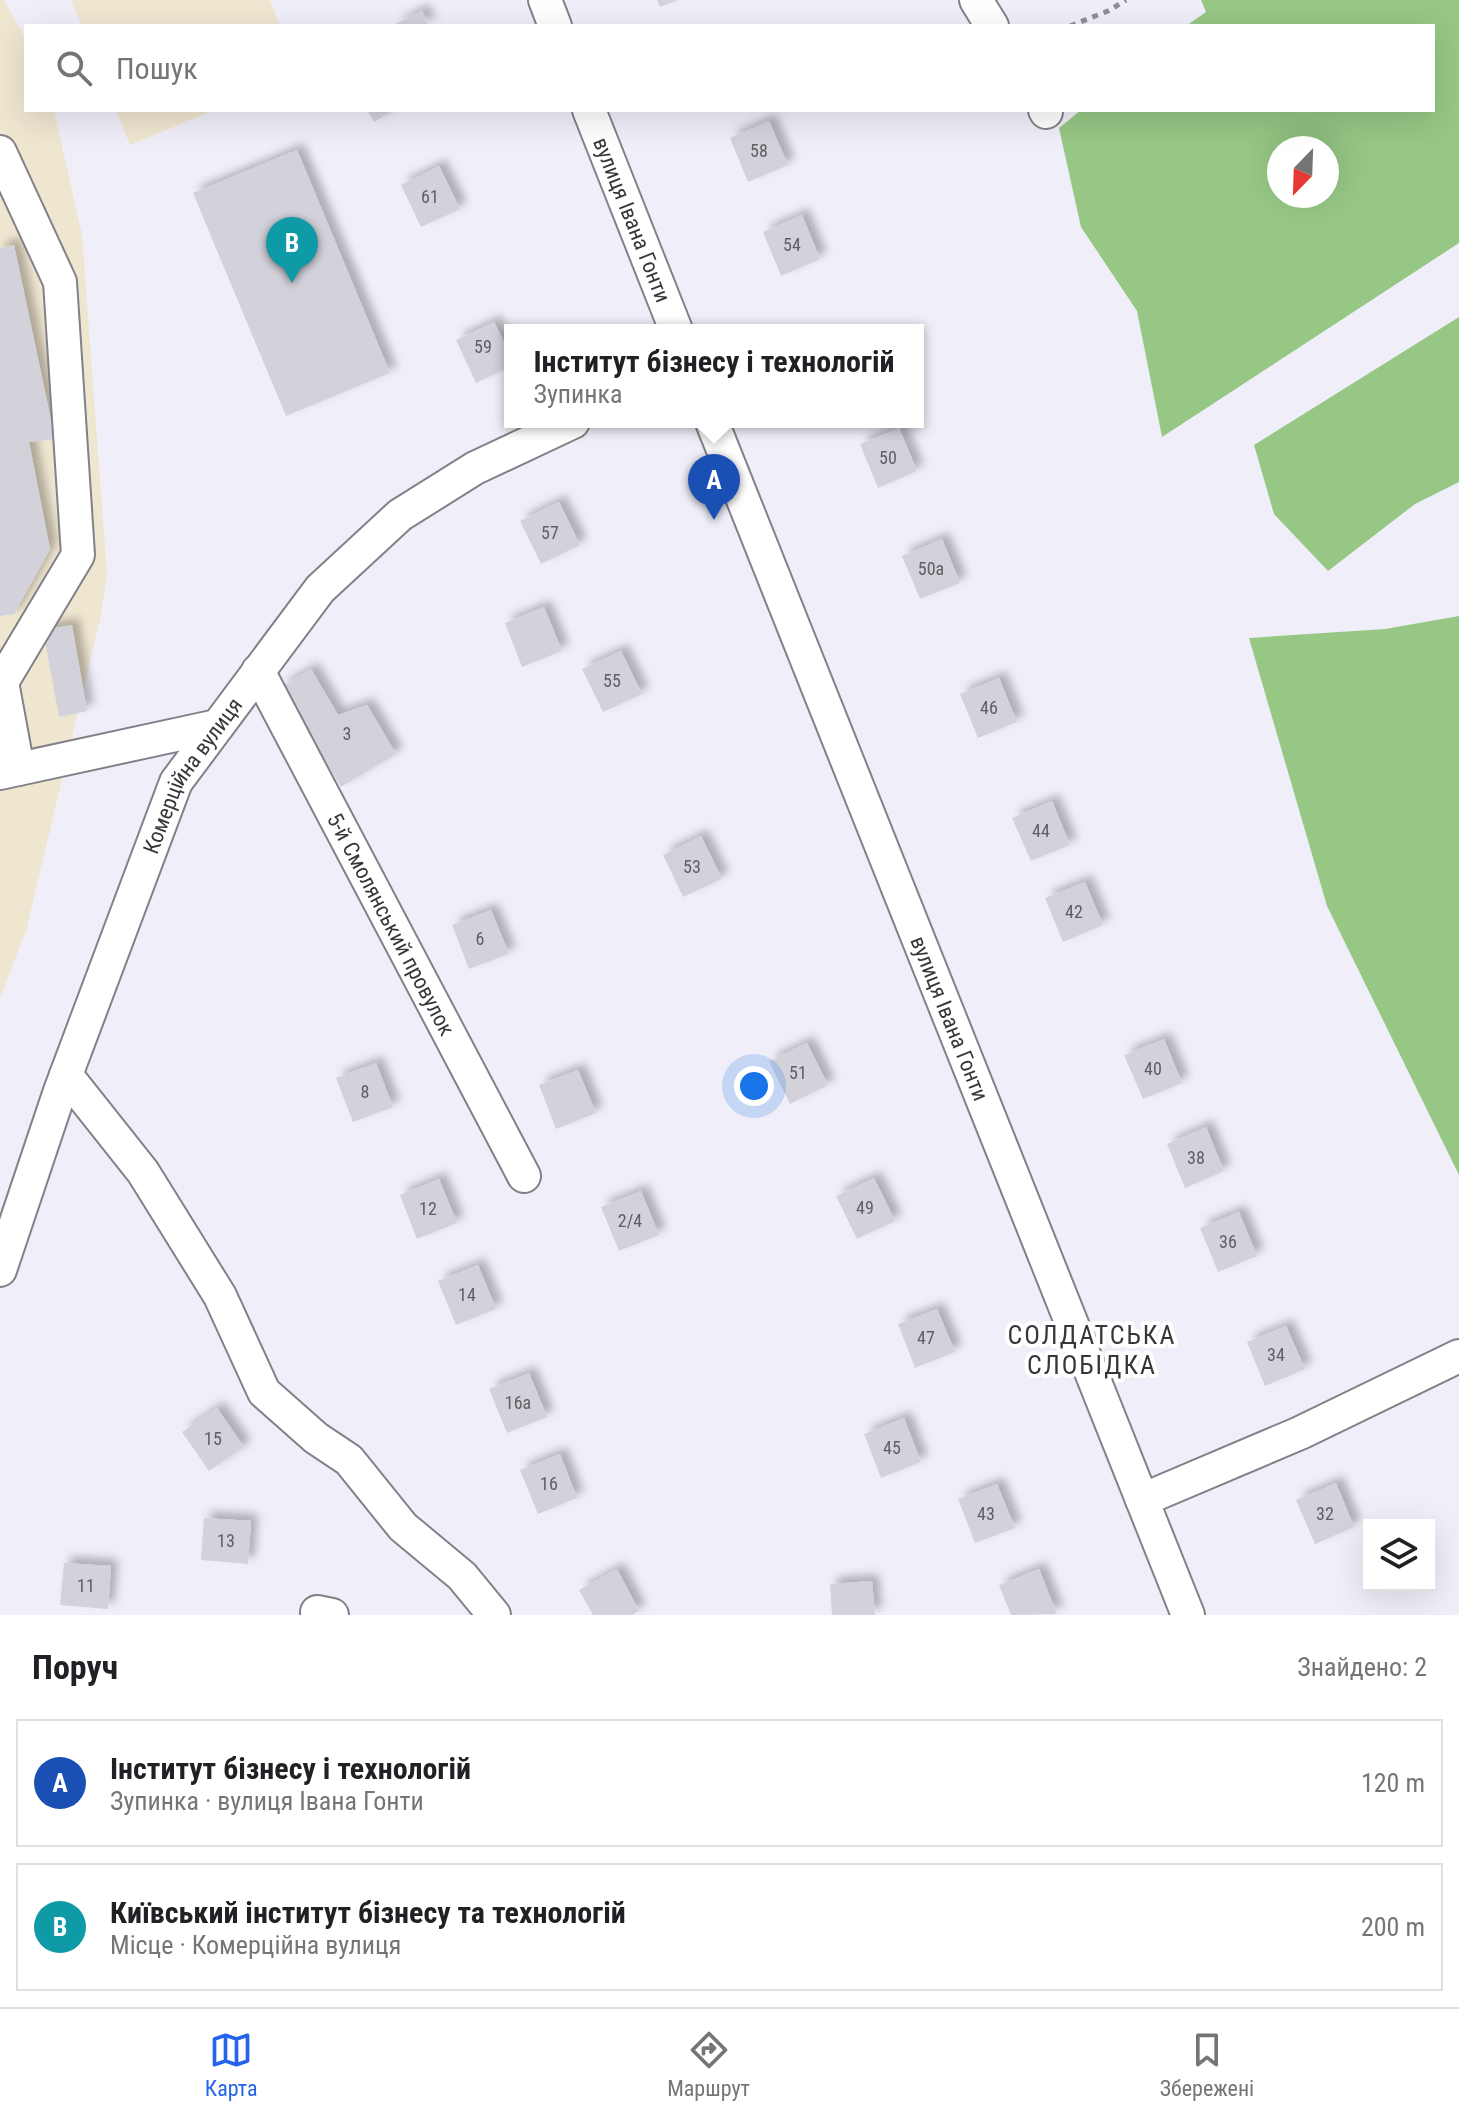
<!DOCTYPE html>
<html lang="uk">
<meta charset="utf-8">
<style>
body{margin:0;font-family:"Roboto Condensed",sans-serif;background:#f2f2f2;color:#202124}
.controls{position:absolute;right:24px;bottom:24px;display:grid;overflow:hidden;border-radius:0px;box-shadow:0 8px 32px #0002}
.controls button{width:72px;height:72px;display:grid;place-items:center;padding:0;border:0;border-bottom:2px solid #e0e0e0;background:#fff;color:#202124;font:40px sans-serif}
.compass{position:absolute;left:1267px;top:136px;width:72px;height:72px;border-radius:50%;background:#fff;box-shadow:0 8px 32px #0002;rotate:203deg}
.you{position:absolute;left:754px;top:1086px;width:28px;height:28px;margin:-20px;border:6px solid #fff;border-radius:50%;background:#1a73e8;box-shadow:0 0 0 12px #1a73e833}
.badge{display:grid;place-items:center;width:52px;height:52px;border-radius:50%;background:#2563eb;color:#fff;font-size:26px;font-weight:700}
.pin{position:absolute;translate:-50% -66px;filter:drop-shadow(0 2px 4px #0008)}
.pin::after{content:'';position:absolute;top:42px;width:28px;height:24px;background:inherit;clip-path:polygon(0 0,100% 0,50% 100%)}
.popup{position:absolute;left:504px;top:324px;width:420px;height:104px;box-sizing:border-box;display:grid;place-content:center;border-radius:0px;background:#fff;filter:drop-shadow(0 2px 6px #0005);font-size:26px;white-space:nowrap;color:#757577}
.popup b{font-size:30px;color:#202124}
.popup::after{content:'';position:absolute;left:50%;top:100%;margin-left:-16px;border:16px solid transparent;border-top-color:#fff}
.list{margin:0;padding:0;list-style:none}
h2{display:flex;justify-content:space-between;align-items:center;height:104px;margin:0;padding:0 32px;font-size:34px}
h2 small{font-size:26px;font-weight:400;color:#757577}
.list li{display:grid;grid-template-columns:52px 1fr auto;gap:24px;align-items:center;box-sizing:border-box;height:128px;margin:0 16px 16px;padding:0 16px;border:2px solid #e0e0e0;border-radius:0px}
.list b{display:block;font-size:30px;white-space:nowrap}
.list p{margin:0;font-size:26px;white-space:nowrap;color:#757577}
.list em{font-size:26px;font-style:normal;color:#757577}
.icon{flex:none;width:44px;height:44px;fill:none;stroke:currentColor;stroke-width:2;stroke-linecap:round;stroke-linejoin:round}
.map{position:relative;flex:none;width:1459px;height:1615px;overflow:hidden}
.search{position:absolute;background:#fff;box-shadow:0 8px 32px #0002;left:24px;right:24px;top:24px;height:88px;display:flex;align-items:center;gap:20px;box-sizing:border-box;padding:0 28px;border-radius:0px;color:#757577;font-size:30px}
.sheet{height:392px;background:#fff}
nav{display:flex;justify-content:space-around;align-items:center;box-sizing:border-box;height:112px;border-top:2px solid #e0e0e0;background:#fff;font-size:22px;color:#757577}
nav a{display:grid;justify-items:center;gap:4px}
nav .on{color:#2563eb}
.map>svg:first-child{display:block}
.industrial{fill:#efe6d0}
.forest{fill:#96c785;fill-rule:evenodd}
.building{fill:#d3d2db;filter:url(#shadow)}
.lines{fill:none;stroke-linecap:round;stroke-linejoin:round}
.minor-casing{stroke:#828189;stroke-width:36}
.path{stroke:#8f8e95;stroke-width:5;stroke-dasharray:6 6;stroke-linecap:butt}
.minor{stroke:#fff;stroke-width:32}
.labels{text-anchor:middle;stroke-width:8;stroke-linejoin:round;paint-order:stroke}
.number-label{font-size:18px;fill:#5e5e63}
.street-label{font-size:22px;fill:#37373b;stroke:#fff}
.quarter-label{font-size:26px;letter-spacing:2px;fill:#37373b;stroke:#fff}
</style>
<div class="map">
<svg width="1459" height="1615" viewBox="0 0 1459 1615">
<defs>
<filter id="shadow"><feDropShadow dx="7" dy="-7" stdDeviation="4" flood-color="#0004"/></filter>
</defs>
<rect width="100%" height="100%" fill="#f0eff9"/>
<path class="industrial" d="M0,0H4L26,39V110H54L82,235L107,574L101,615L26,931L0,998Z
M71,0H270L280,26H82Z
M116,110H215L130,145Z"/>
<path class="forest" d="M1201,0H1459V243L1162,437L1137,311L1081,227L1059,128L1081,110H1433V26H1186L1206,12ZM1279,148H1327V196H1279Z
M1459,317V482L1415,504L1328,571L1274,514L1254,445Z
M1459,616V1175L1327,906L1249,638L1385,629Z"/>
<path class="building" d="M657,0H677L660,7Z
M422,11L429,26H391Z
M367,110H394L374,122Z
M769,121L788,165L748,182L730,138Z
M297,150L390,373L286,416L193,193Z
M439,166L460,209L421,227L401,185Z
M802,215L820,259L781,276L763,232Z
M14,245L55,439L29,442L50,549L14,614L0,616V248Z
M494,322L510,354V367L476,383L456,340Z
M899,428L917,471L878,488L860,444Z
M559,502L580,545L541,564L520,521Z
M942,539L960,583L920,599L902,556Z
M544,607L562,651L522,667L505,623Z
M72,625L87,711L59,717L43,630Z
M621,651L642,694L603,712L582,669Z
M311,669L338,715L367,705L396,754L341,787L281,687Z
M999,678L1017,722L978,738L960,694Z
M1052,801L1070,845L1031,861L1012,818Z
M701,836L722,879L683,897L663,855Z
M1085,882L1103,925L1063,942L1045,898Z
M491,910L509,954L469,969L452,925Z
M1164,1039L1182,1083L1143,1099L1124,1055Z
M807,1043L828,1085L790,1104L769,1061Z
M376,1063L393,1107L353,1122L336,1078Z
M578,1070L596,1113L556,1129L539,1085Z
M1206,1127L1224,1171L1185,1188L1167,1144Z
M874,1178L895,1221L857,1239L836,1196Z
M439,1179L457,1223L417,1239L400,1195Z
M641,1191L659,1235L619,1251L601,1207Z
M1239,1212L1257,1256L1218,1272L1200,1228Z
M478,1265L496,1309L456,1325L438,1281Z
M937,1309L955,1352L915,1368L898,1324Z
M1286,1326L1305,1369L1265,1386L1247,1342Z
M529,1373L547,1417L507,1433L489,1389Z
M217,1408L244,1447L209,1471L182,1432Z
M904,1418L921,1462L881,1478L864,1434Z
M560,1454L577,1498L538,1514L520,1470Z
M1336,1483L1354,1527L1315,1544L1296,1500Z
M997,1484L1015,1528L975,1543L958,1499Z
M204,1518L251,1521L248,1564L201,1560Z
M64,1563L111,1566L108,1609L60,1605Z
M617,1569L639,1611L632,1615H593L579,1590Z
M1039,1569L1057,1614L1011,1615L999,1585Z
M872,1581L875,1615H832L830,1584Z"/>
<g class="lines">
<defs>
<g id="minor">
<path d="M545,0L555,26"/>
<path d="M976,0L992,26"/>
<path id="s1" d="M589,110L676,330"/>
<path d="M1045,110L1046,112"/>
<path d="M0,152L60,282L78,555L2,682L18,769"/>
<path id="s2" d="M712,422L1188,1615"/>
<path id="s3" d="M258,671L524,1176"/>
<path d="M0,773L217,726"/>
<path d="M66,1075L143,1172L220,1296L264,1392L316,1438L349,1460L403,1527L462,1576L494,1615"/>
<path id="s4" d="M0,1270L60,1091L176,782L320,589L400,515L475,468L573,422"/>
<path d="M1142,1500L1300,1433L1459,1356"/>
<path d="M317,1612L332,1615"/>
</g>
</defs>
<use href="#minor" class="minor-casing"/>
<path class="path" d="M1070,26L1108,11L1126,0"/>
<use href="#minor" class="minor"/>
</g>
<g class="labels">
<g class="number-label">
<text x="759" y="157">58</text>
<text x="430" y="203">61</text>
<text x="792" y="251">54</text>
<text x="483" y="353">59</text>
<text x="888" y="464">50</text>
<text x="550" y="539">57</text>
<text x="931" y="575">50а</text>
<text x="612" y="687">55</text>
<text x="989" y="714">46</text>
<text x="347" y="740">3</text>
<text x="1041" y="837">44</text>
<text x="692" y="873">53</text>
<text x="1074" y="918">42</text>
<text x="480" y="945">6</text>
<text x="1153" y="1075">40</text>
<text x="798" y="1079">51</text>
<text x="365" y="1098">8</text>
<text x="1196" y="1164">38</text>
<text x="865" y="1214">49</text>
<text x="428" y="1215">12</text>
<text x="630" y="1227">2/4</text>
<text x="1228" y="1248">36</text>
<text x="467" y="1301">14</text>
<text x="926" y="1344">47</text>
<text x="1276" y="1361">34</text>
<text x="518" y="1409">16а</text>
<text x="213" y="1445">15</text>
<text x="892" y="1454">45</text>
<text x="549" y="1490">16</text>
<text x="986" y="1520">43</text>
<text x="1325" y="1520">32</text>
<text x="226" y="1547">13</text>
<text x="86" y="1592">11</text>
</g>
<g class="street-label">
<text dy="8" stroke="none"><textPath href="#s1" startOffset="118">вулиця Івана Гонти</textPath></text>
<text dy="8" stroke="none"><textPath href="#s4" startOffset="532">Комерційна вулиця</textPath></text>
<text dy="8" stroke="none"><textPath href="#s3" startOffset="286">5-й Смолянський провулок</textPath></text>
<text dy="8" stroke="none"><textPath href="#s2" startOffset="642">вулиця Івана Гонти</textPath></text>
</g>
<g class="quarter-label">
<text x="1092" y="1344">СОЛДАТСЬКА<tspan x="1092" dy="30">СЛОБІДКА</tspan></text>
</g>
</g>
</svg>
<div class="controls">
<button><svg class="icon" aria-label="layers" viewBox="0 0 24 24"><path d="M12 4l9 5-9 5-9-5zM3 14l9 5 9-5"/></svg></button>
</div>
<svg class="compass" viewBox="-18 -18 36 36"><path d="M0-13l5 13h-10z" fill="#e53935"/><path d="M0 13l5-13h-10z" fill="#757577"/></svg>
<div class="you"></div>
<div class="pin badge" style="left:714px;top:520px;background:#1a4fb4">A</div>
<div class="popup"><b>Інститут бізнесу і технологій</b>Зупинка</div>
<div class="pin badge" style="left:292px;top:283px;background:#0f9aa8">B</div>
<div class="search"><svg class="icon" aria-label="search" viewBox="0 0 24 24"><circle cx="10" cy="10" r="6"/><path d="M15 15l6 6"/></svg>Пошук</div>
</div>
<section class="sheet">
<h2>Поруч<small>Знайдено: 2</small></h2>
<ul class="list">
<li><span class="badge" style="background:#1a4fb4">A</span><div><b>Інститут бізнесу і технологій</b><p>Зупинка · вулиця Івана Гонти</p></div><em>120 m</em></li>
<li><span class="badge" style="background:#0f9aa8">B</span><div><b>Київський інститут бізнесу та технологій</b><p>Місце · Комерційна вулиця</p></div><em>200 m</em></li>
</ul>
</section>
<nav>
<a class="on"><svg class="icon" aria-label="map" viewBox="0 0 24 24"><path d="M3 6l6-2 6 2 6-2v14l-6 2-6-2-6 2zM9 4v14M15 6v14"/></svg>Карта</a>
<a><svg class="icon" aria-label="directions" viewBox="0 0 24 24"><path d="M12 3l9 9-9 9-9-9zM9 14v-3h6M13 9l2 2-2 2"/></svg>Маршрут</a>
<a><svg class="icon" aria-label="saved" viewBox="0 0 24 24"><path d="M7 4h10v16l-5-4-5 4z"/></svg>Збережені</a>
</nav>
